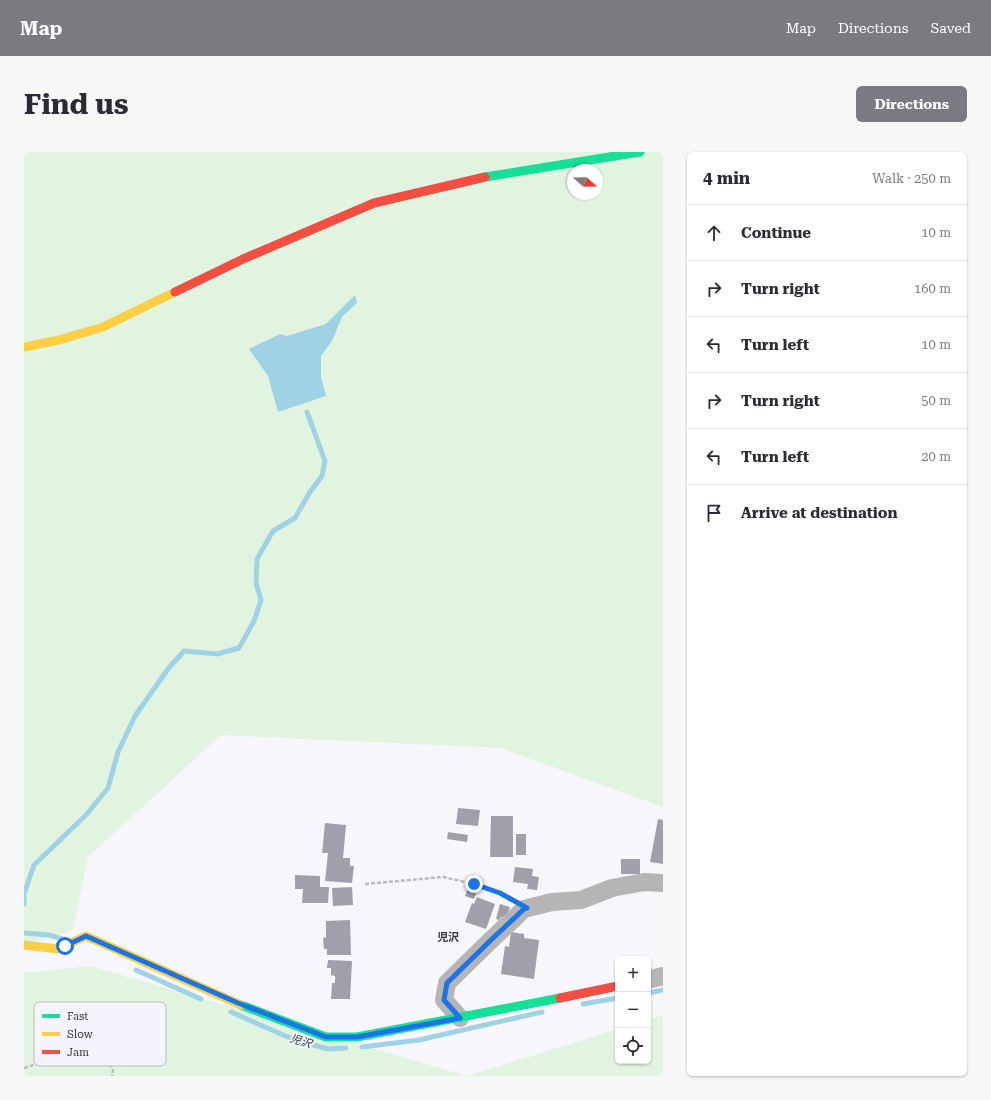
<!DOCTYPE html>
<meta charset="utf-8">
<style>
body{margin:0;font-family:"Roboto Serif","Noto Sans JP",serif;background:#f7f7f7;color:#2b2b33}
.controls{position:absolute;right:12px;bottom:12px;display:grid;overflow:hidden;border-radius:6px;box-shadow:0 1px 3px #0004}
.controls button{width:36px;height:36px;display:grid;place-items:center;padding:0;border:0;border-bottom:1px solid #e1e1e2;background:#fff;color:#2b2b33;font:20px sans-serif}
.compass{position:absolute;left:543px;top:12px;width:36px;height:36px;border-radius:50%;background:#fff;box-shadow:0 1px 3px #0004;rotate:110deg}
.stop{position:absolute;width:12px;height:12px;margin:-9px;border:3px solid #1a73e8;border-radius:50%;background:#fff}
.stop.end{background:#1a73e8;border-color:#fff;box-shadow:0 1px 4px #0008}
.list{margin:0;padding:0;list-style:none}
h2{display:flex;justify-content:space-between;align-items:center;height:52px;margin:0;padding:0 16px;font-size:17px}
h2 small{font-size:13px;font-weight:400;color:#7c7c81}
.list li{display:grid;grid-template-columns:26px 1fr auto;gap:12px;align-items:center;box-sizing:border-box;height:56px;padding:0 16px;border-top:1px solid #e1e1e2}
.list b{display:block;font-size:15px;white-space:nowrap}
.list em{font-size:13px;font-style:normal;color:#7c7c81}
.icon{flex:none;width:22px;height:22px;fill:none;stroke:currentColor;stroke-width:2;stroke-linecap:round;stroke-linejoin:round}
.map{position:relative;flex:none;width:639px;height:924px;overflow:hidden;border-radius:6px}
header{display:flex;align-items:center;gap:24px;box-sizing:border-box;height:56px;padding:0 20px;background:#7a7a80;color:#fff}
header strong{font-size:19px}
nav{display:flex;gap:22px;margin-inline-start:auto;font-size:14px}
.intro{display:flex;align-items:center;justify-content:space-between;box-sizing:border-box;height:96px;padding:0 24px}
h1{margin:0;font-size:28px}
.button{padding:10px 18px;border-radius:6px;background:#7a7a80;color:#fff;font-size:14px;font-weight:700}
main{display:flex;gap:24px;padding:0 24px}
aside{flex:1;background:#fff;border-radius:6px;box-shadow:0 1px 3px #0004}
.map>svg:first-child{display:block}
.green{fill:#e1f4e0;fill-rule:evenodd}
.water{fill:#a0d2e5}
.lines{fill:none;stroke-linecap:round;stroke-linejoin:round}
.stream{stroke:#a0d2e5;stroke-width:5}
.building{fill:#a19faa}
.path{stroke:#bbbabc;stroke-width:2.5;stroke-dasharray:4 2;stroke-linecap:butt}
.street{stroke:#b6b5b4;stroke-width:18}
.fast{stroke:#16e098;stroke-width:9}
.slow{stroke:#ffcf43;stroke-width:9}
.jam{stroke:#f24e42;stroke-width:9}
.route{stroke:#1a73e8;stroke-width:5}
.labels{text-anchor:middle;stroke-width:4;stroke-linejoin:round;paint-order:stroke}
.neighbourhood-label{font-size:11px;font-weight:bold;fill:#38373d;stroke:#f5f4fd}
.water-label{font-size:11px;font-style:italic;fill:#0f313c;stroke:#f5f4fd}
.key{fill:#f5f4fd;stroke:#bcbbc3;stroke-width:1}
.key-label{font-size:11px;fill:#38373d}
</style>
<header>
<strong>Map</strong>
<nav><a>Map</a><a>Directions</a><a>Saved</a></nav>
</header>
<div class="intro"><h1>Find us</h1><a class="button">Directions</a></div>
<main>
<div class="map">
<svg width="639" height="924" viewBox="0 0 639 924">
<rect width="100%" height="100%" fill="#f6f6fb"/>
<path class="green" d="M0,0H639V655L476,596L197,583L64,705L49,778L0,793ZM549,18H573V42H549Z
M67,814L443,924L594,877V909H624V868L639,863V924H0V821Z"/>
<path class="water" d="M331,143L333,151L318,165L308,189L297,204V225L302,244L254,260L244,224L225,197L256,182L263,184L302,172Z"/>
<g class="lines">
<path class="stream" d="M0,752V742L10,713L62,663L84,636L94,600L111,564L144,517L160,499L193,502L215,496L230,469L237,448L232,431L233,407L249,379L271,366L286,340L298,324L301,309L283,260
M0,781L25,783L38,787
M112,818L177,847
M624,841L639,838
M559,852L594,846
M207,860L266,886L304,897L322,896
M338,895L395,888L518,860"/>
</g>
<path class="building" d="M434,656L456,658L454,674L432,672Z
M467,664H489V705H466Z
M634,667L639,668V712L626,710Z
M301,671L322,673L319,706H326V714H330L328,731L301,729L304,701H298Z
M424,680L444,683L443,690L423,687Z
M492,682H502V703H492Z
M597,707H616V722H597Z
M491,715L509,717L508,724L515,725L513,738L503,737L504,732L489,730Z
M271,723L296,724V735H305L304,751H278L279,737H271Z
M328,735L329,753L309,754L308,736Z
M444,736L453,739L450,747L441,744Z
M453,745L471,752L462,777L441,770L448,751L450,752Z
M476,752L486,755L482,767L477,765L475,768L472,767Z
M326,768L327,803H303V797H300L299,786L302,785V769Z
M487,780L500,782V786L515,788L510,827L477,822L481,794L485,795Z
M304,808L328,809L326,847H307L308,831H311V824L307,823V816H303Z"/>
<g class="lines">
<path class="path" d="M341,732L419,725L450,732L476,741L487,747
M0,916L27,907L42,900L65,895L78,901L89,918L88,924"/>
<path class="street" d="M624,828L639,824
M436,866L420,848L423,831L467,788L500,757L528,750L557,748L588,736L620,730L639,731"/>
<path class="fast" d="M461,25L616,0
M217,853L302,885H333L536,846"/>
<path class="slow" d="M0,195L35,188L79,175L151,140
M0,793L34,797L62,784L217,853"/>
<path class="jam" d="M151,140L219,107L350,51L461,25
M536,846L594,834"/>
</g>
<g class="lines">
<path class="route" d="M41,794L62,784L214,851L302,885H333L436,866L420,848L423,831L467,788L500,757L503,756L476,741L450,732"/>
</g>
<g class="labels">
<g class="neighbourhood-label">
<text x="424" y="789">児沢</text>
</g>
<g class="water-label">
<text transform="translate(277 889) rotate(17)" y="4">児沢</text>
</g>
</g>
<rect x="10" y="850" width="132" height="64" rx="6" class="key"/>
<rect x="18" y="862" width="18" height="4" fill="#16e098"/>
<rect x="18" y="880" width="18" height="4" fill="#ffcf43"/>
<rect x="18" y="898" width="18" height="4" fill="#f24e42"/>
<g class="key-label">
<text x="43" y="868">Fast</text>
<text x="43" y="886">Slow</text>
<text x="43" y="904">Jam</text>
</g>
</svg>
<div class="controls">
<button>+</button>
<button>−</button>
<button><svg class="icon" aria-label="locate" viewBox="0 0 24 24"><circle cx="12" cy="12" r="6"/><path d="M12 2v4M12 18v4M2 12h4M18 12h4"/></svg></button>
</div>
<svg class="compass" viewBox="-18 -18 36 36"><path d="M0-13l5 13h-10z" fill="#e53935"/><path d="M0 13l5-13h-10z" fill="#7c7c81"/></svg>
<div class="stop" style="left:41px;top:794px"></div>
<div class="stop end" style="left:450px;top:732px"></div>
</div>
<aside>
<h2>4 min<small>Walk · 250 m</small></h2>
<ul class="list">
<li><svg class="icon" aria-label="ahead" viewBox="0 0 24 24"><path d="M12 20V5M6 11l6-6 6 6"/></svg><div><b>Continue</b></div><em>10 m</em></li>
<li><svg class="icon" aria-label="right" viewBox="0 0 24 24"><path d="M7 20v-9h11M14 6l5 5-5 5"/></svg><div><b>Turn right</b></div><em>160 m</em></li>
<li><svg class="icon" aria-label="left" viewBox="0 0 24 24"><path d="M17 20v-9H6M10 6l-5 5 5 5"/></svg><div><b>Turn left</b></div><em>10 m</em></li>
<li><svg class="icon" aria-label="right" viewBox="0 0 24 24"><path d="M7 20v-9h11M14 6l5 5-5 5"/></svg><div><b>Turn right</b></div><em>50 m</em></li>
<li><svg class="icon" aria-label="left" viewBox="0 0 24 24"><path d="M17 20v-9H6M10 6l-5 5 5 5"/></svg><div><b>Turn left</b></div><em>20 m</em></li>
<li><svg class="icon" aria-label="arrive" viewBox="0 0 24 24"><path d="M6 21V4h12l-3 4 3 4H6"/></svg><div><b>Arrive at destination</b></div></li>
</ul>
</aside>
</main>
